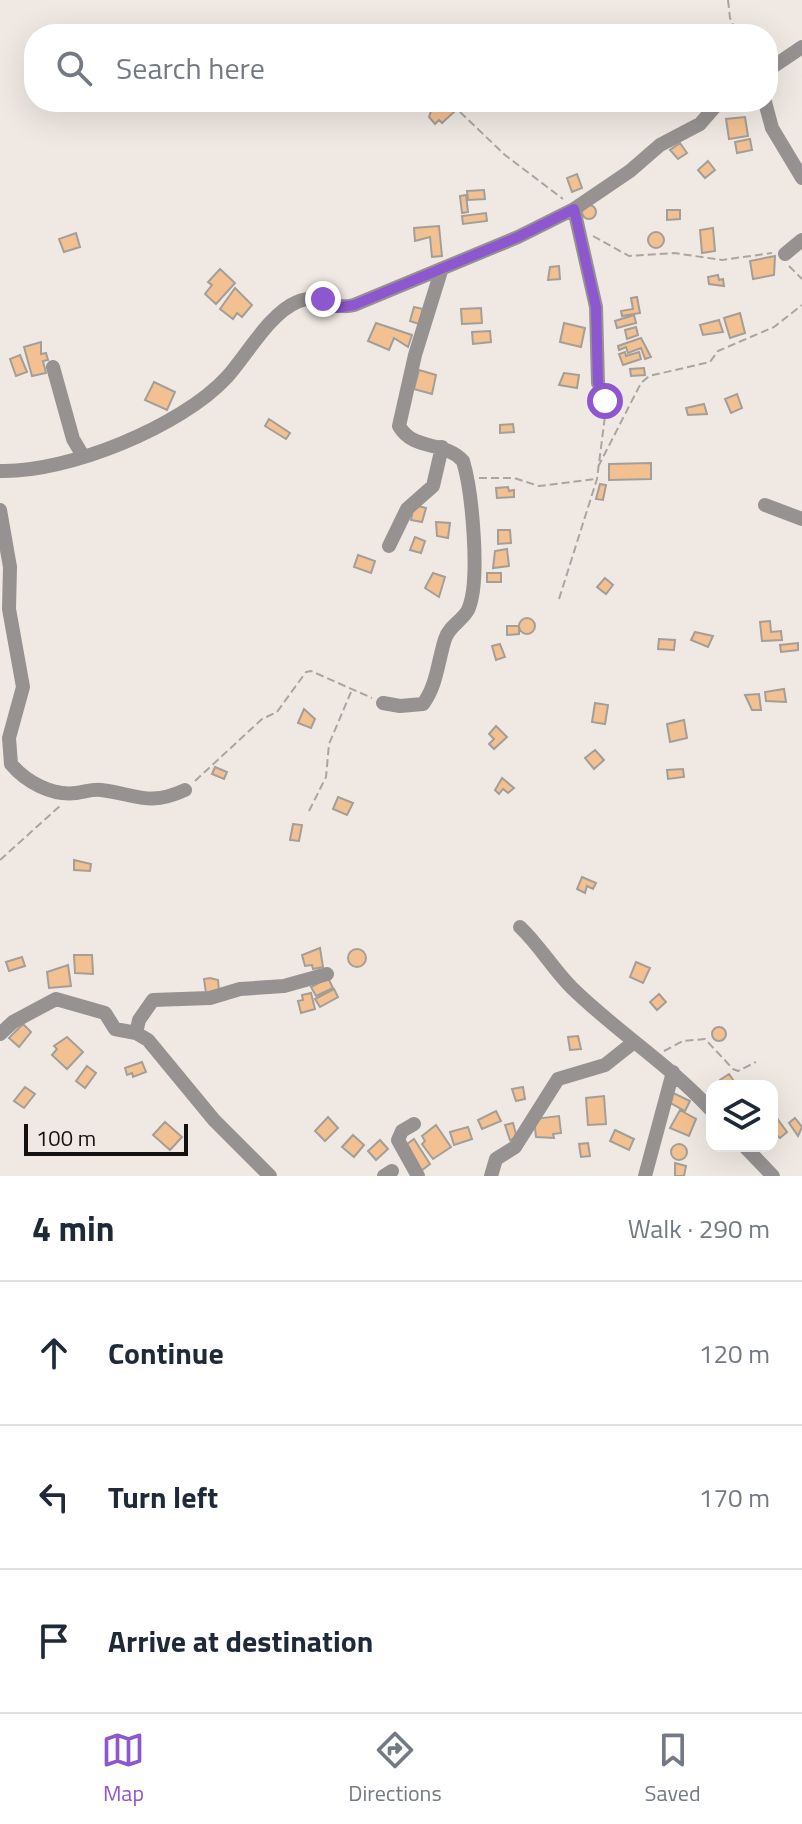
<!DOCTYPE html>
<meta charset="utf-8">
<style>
body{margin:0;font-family:"Titillium Web",sans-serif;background:#f6f6f7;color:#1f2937}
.controls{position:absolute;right:24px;bottom:24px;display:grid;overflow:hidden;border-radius:16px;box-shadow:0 8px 32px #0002}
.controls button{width:72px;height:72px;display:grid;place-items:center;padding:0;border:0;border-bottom:2px solid #e0e1e3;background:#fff;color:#1f2937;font:40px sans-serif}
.scale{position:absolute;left:24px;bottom:20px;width:164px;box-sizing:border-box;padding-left:8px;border:4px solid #13110f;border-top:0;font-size:22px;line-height:28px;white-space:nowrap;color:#13110f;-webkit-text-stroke:6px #f0e9e3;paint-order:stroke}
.stop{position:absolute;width:24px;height:24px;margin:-18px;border:6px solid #8d57cf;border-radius:50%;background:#fff}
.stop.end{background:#8d57cf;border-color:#fff;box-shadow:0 2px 8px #0008}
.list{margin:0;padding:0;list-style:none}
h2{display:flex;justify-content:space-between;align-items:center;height:104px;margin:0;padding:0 32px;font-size:34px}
h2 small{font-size:26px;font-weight:400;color:#747a83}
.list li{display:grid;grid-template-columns:52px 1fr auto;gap:24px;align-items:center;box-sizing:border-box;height:144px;padding:0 32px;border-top:2px solid #e0e1e3}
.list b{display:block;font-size:30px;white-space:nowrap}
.list em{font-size:26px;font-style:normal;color:#747a83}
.icon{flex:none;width:44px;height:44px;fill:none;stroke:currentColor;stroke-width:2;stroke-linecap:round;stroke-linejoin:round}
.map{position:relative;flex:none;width:802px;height:1176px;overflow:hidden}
.search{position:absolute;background:#fff;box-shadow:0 8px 32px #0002;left:24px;right:24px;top:24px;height:88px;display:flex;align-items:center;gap:20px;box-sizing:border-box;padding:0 28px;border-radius:32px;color:#747a83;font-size:30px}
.sheet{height:536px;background:#fff}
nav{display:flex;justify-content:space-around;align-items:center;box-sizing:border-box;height:112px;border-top:2px solid #e0e1e3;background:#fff;font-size:22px;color:#747a83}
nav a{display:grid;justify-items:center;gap:4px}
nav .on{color:#8d57cf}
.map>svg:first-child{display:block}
.building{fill:#f3c091;stroke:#a49e98;stroke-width:2}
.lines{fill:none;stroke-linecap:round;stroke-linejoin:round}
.path{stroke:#aaa5a0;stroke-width:2;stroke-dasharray:8 4;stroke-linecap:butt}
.minor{stroke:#969292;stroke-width:14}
.route{stroke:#8d57cf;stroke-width:10}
</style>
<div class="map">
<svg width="802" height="1176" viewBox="0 0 802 1176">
<rect width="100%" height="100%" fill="#f0e9e3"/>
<path class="building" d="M447,104L454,112L442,123L439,120L435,124L429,117L431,111Z
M745,117L748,136L729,139L726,119Z
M750,139L752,150L737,153L735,142Z
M680,143L687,153L678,159L670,150Z
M708,161L715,170L705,178L698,170Z
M577,174L582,188L572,192L567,178Z
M484,190L485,199L468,200L467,191Z
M466,195L468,212L462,213L460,196Z
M582 212a7 7 0 1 1 14 0a7 7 0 1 1-14 0Z
M667,210H680V219L667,220Z
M486,213L487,221L463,224L462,216Z
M439,226L442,256L432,257L430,237L415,241L414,228Z
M713,228L715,251L702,253L700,230Z
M648 240a8 8 0 1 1 16 0a8 8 0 1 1-16 0Z
M76,233L80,247L64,252L59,239Z
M775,256L774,275L753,279L750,261Z
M559,266L560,279L548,280L550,267Z
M220,269L235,283L216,304L205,294L212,285L208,282Z
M718,275L719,280L723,279L724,286L709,284L708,277Z
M235,288L252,305L242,317L237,313L233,319L220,309Z
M637,297L640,313L622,316L621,311L633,309L631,298Z
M414,307L423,309L419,324L410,321Z
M481,308L482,323L462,324L461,309Z
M740,313L745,333L730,338L724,318Z
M634,315L636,323L617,328L615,321Z
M719,320L723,332L703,335L700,325Z
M376,323L412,335L408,347L394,338L389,350L368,341Z
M564,323L585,328L581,347L560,342Z
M636,327L638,335L627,339L625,330Z
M490,331L491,342L473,344L472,332Z
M641,338L651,357L645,359L641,348L628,353L626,347L619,350L618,346Z
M41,342V354L46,353L48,360L43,361L46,373L32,376L24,347Z
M625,352L626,356L639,352L641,359L623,365L619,354Z
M20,355L27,372L16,376L10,359Z
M644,368L645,375L631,376L630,369Z
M419,370L436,375L432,394L414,389Z
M564,373L579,375L577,388L559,385Z
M154,382L175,392L167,410L145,400Z
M737,394L742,408L731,413L725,399Z
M704,404L707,414L688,415L686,408Z
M269,419L290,433L286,439L265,426Z
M513,424L514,432L500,433V425Z
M651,463V479L609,480V464Z
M600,484L606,485L603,500L596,499Z
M508,487L509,491L514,490V497L497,498L496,488Z
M414,505L426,508L422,522L411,520Z
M436,522L450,523L448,538L437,536Z
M498,530H510L511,543L498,544Z
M415,537L425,541L421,553L410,550Z
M507,549L509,566L493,568L495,551Z
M358,555L375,561L371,573L354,567Z
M433,573L445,577L439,597L425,588Z
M487,573H501V582H487Z
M605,578L613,585L606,594L597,587Z
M519 626a8 8 0 1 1 16 0a8 8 0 1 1-16 0Z
M770,621L771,632L781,631L782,640L762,641L760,622Z
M507,626H519V634L507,635Z
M695,632L713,636L708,647L691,640Z
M659,639L675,640L674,650L658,649Z
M798,643V650L781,652L780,645Z
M500,644L505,657L496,660L492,646Z
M784,689L786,702L766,701L765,692Z
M759,694L761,710H752L745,695Z
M595,703L608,705L605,724L592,722Z
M304,709L315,719L311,728L298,723Z
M684,720L687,738L670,742L667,724Z
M496,726L507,737L494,749L489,744L494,739L489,734Z
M595,750L604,760L594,769L585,758Z
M215,767L227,772L224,779L212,774Z
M683,769L684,777L668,779L667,770Z
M502,778L514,788L508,793L503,789L499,794L495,790Z
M338,797L353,803L347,815L333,809Z
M293,824L302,825L299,841L290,840Z
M74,860L91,864L90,871L74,870Z
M582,877L596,883L593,889L587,886L585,893L577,889Z
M320,948L323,967L313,969L312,965L305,966L302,955Z
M348 958a9 9 0 1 1 18 0a9 9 0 1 1-18 0Z
M74,955H92L93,974L75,973Z
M22,957L25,966L9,971L6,962Z
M636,962L650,968L643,983L630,977Z
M68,965L71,986L49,988L47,972Z
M210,978L218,980L219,991L206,993L204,979Z
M328,978L333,988L316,996L311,987Z
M334,989L338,997L320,1007L315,999Z
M311,993L315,1009L301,1013L298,1001L303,1000L302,995Z
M659,994L666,1002L657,1010L650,1002Z
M23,1024L31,1032L19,1047L9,1038Z
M712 1034a7 7 0 1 1 14 0a7 7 0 1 1-14 0Z
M578,1036L581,1049L570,1050L568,1037Z
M67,1037L83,1052L67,1069L52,1055L57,1049L54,1046Z
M142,1062L146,1072L133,1077L132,1073L127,1075L125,1068Z
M87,1066L96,1073L85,1088L76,1081Z
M729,1074L736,1084L733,1086H725L720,1080Z
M25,1087L35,1094L24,1108L14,1101Z
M523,1087L525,1099L516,1101L512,1089Z
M671,1092L690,1101L685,1111L667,1101Z
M604,1096L606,1124L588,1125L586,1098Z
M680,1110L696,1119L689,1136L670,1128Z
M496,1111L501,1121L482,1129L478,1120Z
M559,1116L561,1133L553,1134L554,1138L536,1137L534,1119Z
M328,1117L338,1128L325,1141L315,1131Z
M776,1117L787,1132L780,1138L772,1131V1120Z
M795,1118L802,1127L798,1136L789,1123Z
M165,1122L182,1137L170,1150L153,1135Z
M513,1123L517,1138L510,1140L505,1125Z
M436,1125L451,1147L433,1159L422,1144L425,1141L422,1136Z
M468,1127L472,1139L454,1145L450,1132Z
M615,1130L634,1139L629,1150L610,1141Z
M353,1135L364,1145L354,1157L342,1147Z
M414,1139L430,1164L421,1171L407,1144Z
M380,1140L388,1149L376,1160L368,1151Z
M588,1143L590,1156L581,1157L579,1144Z
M671 1152a8 8 0 1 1 16 0a8 8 0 1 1-16 0Z
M675,1163L686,1166L684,1176H675Z"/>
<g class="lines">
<path class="path" d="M728,0L730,18L737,34
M460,112L505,155L563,199
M593,236L629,256L674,253L722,260L772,253
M789,266L802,279
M598,467L641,383L649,376L710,362L718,351L774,327L802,305
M479,478H514L539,486L595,479
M559,599L597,479L605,416L602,395
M195,781L262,719L277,712L306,672L311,671L372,698
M309,811L326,777L329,744L351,692
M0,860L61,805
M664,1051L683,1041L705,1039L733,1069L738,1071L756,1062"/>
<path class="minor" d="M768,70L802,47
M765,102L772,128L802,178
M574,209L596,307L598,383
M785,254L802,240
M53,367L73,439L83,456
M0,471C67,473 181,427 227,377C246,356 270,313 297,302C319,292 332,311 354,305L518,237L574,209L630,171L660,145L700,124L719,102
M765,505L802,519
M0,510L10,567L9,609L23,687L9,738L11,764C26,782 52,796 76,793C85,792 92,789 101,790C136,794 148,807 185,790
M389,546L407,509L433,486L442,447
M383,703L400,706L423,704C437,685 438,661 445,639C449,626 462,621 468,610C481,582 472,491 463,461C444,440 414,452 399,426L415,355L441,271
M520,927C540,946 553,969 572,988C617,1032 670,1065 712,1111
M136,1033L139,1020L153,1000L210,998L240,989L284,986L327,974
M0,1034L13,1022L56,999L105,1013L115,1029L136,1033L148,1040L214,1120L270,1176
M414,1124L402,1131L398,1140L418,1176
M744,1146L773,1176
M384,1176L392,1171
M491,1176L496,1159L515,1147L558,1079L605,1065L634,1042
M645,1176L673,1072"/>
</g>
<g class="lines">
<path class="route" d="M323,299L336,308L354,305L518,237L574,209L596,307L598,383L605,401"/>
</g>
</svg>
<div class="controls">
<button><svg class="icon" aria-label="layers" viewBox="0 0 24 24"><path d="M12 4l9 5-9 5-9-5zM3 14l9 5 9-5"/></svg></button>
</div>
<div class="scale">100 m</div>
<div class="stop" style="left:605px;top:401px"></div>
<div class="stop end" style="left:323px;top:299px"></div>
<div class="search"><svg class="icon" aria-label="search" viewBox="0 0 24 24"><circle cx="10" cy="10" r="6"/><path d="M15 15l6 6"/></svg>Search here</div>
</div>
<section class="sheet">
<h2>4 min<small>Walk · 290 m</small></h2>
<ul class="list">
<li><svg class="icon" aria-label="ahead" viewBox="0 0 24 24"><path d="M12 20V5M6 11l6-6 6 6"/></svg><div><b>Continue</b></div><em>120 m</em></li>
<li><svg class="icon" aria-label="left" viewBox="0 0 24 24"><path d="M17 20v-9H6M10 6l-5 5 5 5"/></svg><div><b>Turn left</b></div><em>170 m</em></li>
<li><svg class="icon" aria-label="arrive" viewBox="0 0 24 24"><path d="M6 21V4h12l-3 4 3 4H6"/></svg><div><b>Arrive at destination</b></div></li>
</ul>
</section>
<nav>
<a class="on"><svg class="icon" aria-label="map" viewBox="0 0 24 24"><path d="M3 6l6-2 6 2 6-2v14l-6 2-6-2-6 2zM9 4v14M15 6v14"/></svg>Map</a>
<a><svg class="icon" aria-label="directions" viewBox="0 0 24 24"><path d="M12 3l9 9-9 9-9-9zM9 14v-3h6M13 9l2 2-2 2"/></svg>Directions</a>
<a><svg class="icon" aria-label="saved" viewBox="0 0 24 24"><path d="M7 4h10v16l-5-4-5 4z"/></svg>Saved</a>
</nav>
